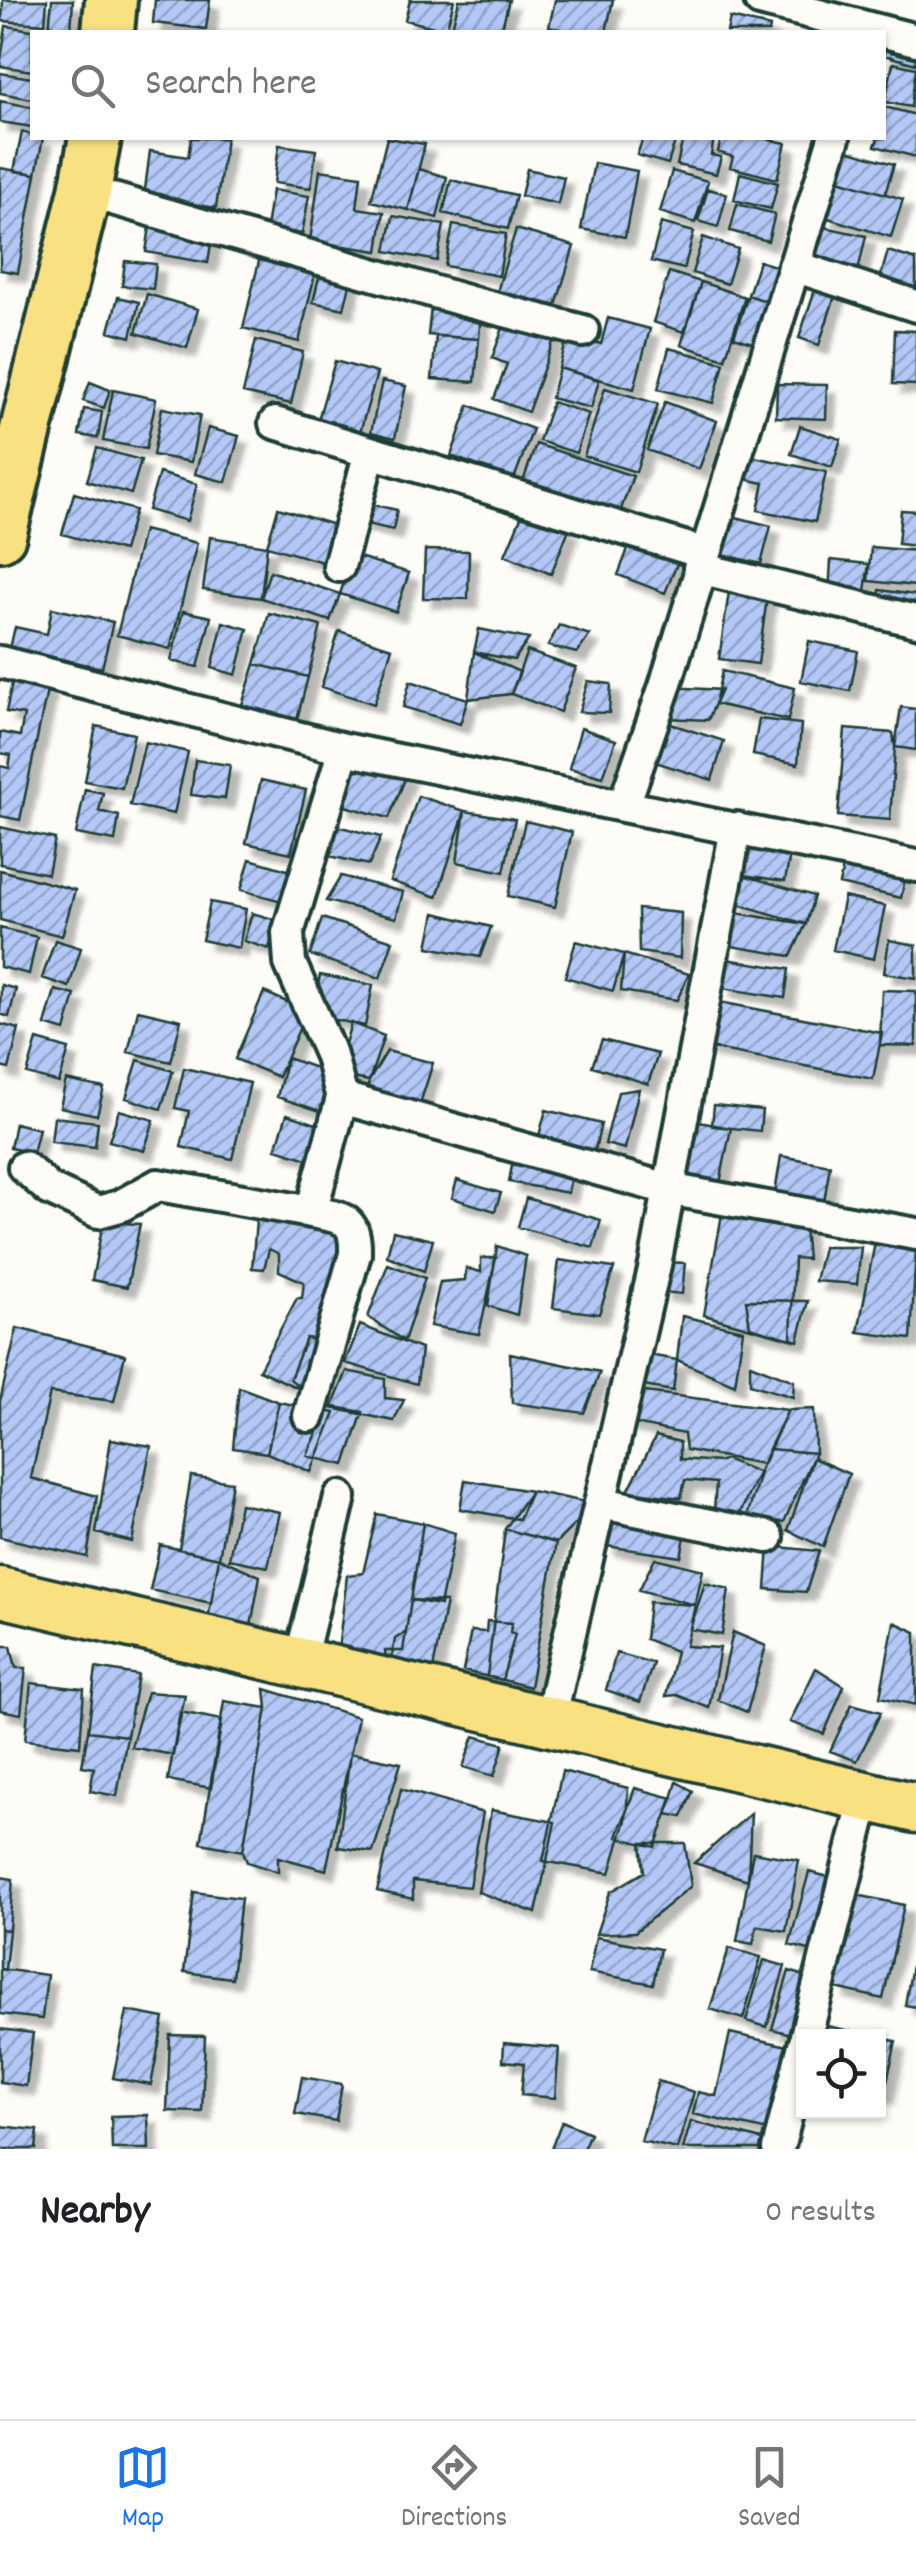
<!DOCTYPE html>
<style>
body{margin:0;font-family:Dekko,sans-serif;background:#f6f6f6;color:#202124}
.controls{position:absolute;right:30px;bottom:30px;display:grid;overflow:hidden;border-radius:0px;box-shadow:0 2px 8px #0004}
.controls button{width:90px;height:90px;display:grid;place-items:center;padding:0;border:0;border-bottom:2px solid #e0e0e0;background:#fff;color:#202124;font:50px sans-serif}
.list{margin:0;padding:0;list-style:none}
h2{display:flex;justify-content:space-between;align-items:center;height:130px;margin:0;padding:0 40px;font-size:42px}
h2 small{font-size:32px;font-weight:400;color:#757577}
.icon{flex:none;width:55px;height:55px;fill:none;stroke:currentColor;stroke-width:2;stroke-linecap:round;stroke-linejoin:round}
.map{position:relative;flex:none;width:916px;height:2149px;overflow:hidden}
.search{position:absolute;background:#fff;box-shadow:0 2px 8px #0004;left:30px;right:30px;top:30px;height:110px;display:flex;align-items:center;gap:25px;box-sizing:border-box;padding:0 35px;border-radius:0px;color:#757577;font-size:38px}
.sheet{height:270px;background:#fff}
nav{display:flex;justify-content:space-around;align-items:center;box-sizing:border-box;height:140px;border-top:2px solid #e0e0e0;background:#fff;font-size:28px;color:#757577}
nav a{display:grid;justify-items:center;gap:5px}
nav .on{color:#1a73e8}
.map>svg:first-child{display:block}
.building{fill:url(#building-hatch);stroke:#1f3d34;stroke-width:2.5;filter:url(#shadow)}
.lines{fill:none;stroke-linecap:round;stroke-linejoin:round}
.minor-casing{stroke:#1f3d34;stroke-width:38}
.primary-casing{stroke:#1f3d34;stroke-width:55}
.trunk-casing{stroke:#1f3d34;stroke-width:58}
.minor{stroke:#fdfcf7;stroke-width:30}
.primary{stroke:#f9e181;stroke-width:48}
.trunk{stroke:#f9e181;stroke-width:50}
</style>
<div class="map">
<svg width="916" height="2149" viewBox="0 0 916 2149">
<defs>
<pattern id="building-hatch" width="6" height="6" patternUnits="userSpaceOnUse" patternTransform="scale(2.5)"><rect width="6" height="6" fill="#b4c7f7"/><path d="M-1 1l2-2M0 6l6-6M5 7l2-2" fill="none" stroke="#92a3c9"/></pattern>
<filter id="shadow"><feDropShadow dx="9" dy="9" stdDeviation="2.5" flood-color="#0004"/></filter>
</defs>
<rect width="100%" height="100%" fill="#fdfcf7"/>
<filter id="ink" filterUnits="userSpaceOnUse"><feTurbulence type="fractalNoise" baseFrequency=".01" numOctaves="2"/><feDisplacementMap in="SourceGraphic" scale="20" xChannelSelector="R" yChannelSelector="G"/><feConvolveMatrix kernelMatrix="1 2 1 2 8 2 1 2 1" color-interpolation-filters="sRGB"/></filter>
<g filter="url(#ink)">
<path class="building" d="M3,0H47L45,24L2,21Z
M52,0H73L71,31L49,29Z
M155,0H210L206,29L153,23Z
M410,0H454L446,30L405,20Z
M459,0H509L501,32H451Z
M555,0H613L606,32H574L549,27Z
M730,18L770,27L769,32H727Z
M6,26L45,32H32V71L0,66Z
M884,35L916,44V64L884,55Z
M893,63L916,68L911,107L885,102Z
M0,73L32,78V99L0,93Z
M0,101L32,107V127L0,122Z
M885,107L916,115V157L875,146L878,138H884Z
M22,132L43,138L36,174L14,171Z
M191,138H226L216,208L144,197L150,151L188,157Z
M387,138L425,144L408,210L371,201Z
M643,138H676L668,164L637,155Z
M683,138L714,139L711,155L721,157L716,174L677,165Z
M721,138H763L786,143L777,179L730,167L733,157L718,152Z
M279,145L316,150L311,188L274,183Z
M844,149L894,164L885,194L835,179Z
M594,163L637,171L625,237L581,229Z
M0,168L36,174L18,273L0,270Z
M419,169L447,177L437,218L408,210Z
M527,169L564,177L558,204L521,196Z
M320,170L361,176L357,208L384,212L378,251L310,241Z
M672,171L708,181L695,223L660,212Z
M740,173L778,183L771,209L734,200Z
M835,179L903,199L891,237L824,217Z
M451,180L516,195L508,229L443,213Z
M708,189L727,194L718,227L698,221Z
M272,190L309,196L302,234L266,228Z
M737,204L775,214L768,241L730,231Z
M393,216L444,225L437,261L386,251Z
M151,220L213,231L208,263L146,252Z
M661,223L694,232L684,269L651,261Z
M453,225L506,234L499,276L445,266Z
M820,226L866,236L858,271L813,261Z
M516,229L574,246L555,309L497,292Z
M703,237L738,249L727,284L692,273Z
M888,251L916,260V290L880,279Z
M260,257L316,270L299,342L243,328Z
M125,261L156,264L153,289L122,286Z
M759,261L788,270L777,305L748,295Z
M322,264L353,272L344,309L313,302Z
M669,272L701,282L684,332L653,322Z
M701,282L745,297L725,359L681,345Z
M816,286L836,293L819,345L799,338Z
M147,294L198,309L187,348L136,333Z
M748,295L772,303L758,345L734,337Z
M118,297L139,302L131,337L109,331Z
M431,307L481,311L479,339L428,335Z
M508,314L557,331L528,412L494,399L507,364L492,358Z
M608,318L650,329L634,389L559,368L568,335L601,344Z
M895,330L916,331V385L893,384Z
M436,336L479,339L475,382L432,379Z
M256,340L303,352L291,404L243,393Z
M669,348L724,363L713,403L658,389Z
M335,361L377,373L360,432L318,420Z
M559,368L599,380L591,408L551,398Z
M382,381L406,386L395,438L371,432Z
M90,382L110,390L104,408L83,401Z
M777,384L827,385L826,419L776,417Z
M605,388L658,404L636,472L584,456Z
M113,390L156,399L146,449L103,441Z
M552,402L589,414L576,453L539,441Z
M665,402L717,421L699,469L647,450Z
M469,405L533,429L514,479L451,456Z
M162,408L200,415L191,462L153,455Z
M84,409L102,412L98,438L79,435Z
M800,426L841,439L832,467L791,454Z
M208,428L239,436L226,482L195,474Z
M536,444L633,476L619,515L523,482Z
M97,448L141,460L131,494L87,481Z
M750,456L826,472L815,522L758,510L764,483L745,479Z
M159,473L197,484L187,521L148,510Z
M74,493L135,510L123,551L62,534Z
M370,504L397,510L393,530L358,522Z
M278,508L341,527L329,564L267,546Z
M524,510L569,529L551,574L505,555Z
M901,510L916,511V546L898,544Z
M732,516L771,526L761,564L729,556L719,567Z
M143,530L197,543L170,649L117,635Z
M210,537L267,546L261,598L203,590Z
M631,541L679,559L665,593L618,575Z
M871,547L916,551V586L868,581Z
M425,550L469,551L468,599L423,598Z
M353,555L409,573L396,612L340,594Z
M831,560L869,564L864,598L829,595Z
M270,571L340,594L330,621L261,598Z
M730,585L768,590L758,664L719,659Z
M880,590L916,595V608L878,604Z
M52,608L113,622L102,668L10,648L15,627L47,634Z
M183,611L211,617L198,667L171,661Z
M269,613L321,626L308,677L255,664Z
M223,622L248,629L236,675L212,668Z
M559,625L590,635L577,653L548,646Z
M479,629L529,639L514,660L474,652Z
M339,631L392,648L374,704L321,687Z
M809,641L858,651L850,691L801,681Z
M527,651L576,668L560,712L511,694Z
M474,652L520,672L511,694L468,699Z
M255,664L308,677L296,723L241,708Z
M722,671L795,688L788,720L715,704Z
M13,678L48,686L20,820L0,816V766L9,768L11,755L0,753V732L20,736L24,715L6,712Z
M410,681L468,699L460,724L403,707Z
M588,681L611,684L609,713L579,712Z
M669,687L721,690L708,720L667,718Z
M901,707L916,709V750L895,747Z
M759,719L801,724L798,764L753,755Z
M668,723L724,741L712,780L655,762Z
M96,726L134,734L122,788L85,781Z
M581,728L616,740L603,777L569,768Z
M845,729L893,733L895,747L890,820L838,816Z
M145,742L188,752L174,814L130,805Z
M354,759L407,774L389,818L341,805Z
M195,760L230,765L225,799L191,795Z
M261,780L306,790L291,853L246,843Z
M85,789L103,793L99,811L119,816L115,841L76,834Z
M418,796L465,811L437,897L390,881Z
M465,811L515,819L504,872L457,862Z
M525,821L572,832L555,907L508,896Z
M337,826L381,837L369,865L330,856Z
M0,827L55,839L48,874L0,864Z
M747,847L790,855L785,881L743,875Z
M847,852L908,865L901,898L839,884Z
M250,859L298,873L289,903L241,890Z
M0,870L75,890L62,936L0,920Z
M743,875L814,896L806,924L734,903Z
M341,876L403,892L396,918L326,901Z
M844,897L885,906L874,959L833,950Z
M210,902L246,909L239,948L202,940Z
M638,909L681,913L680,958L639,952Z
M252,913L277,920L269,949L244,941Z
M435,913L491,927L480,957L428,947Z
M736,913L806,924L791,956L731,946Z
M322,918L393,941L380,978L310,955Z
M0,928L37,937L29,974L0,967Z
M55,940L81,948L69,987L42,978Z
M889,940L916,945V978L884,973Z
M576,941L624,954L613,991L565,977Z
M624,954L689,974L677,1000L621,991Z
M726,959L789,969L785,998L722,988Z
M320,975L373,985L365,1026L312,1015Z
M1,985L16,989L9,1017L0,1014Z
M55,990L75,995L65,1031L45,1025Z
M882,990L916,991V1046L880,1045Z
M264,992L307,1011L278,1077L235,1059Z
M714,1001L882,1033L873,1079L705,1047Z
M138,1010L181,1020L171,1062L128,1052Z
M351,1023L384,1036L369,1081L336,1075Z
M0,1024L19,1029L9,1069L0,1067Z
M37,1040L69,1049L59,1083L27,1074Z
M602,1040L658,1054L648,1084L592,1066Z
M387,1051L433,1063L419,1107L366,1095L369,1081Z
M287,1058L336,1075L323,1112L277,1097Z
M138,1060L173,1071L161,1109L126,1098Z
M184,1068L250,1083L232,1159L181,1147L189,1111L175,1108Z
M66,1080L104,1088L97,1115L60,1107Z
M639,1089L625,1149L605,1144L618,1092Z
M714,1105L762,1110L760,1131L712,1126Z
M119,1110L154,1120L144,1151L109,1141Z
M546,1110L601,1124L593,1158L537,1143Z
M287,1114L328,1128L317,1162L276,1149Z
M54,1117L98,1122L95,1147L51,1142Z
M683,1119L731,1128L720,1183L672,1173Z
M15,1123L39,1129L33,1153L10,1148Z
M514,1154L573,1165L568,1193L509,1182Z
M781,1156L830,1165L824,1202L775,1193Z
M457,1180L501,1193L495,1211L452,1198Z
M526,1198L601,1220L593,1248L518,1227Z
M275,1208L363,1230L304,1391L259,1370L297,1298H302L304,1282L279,1271V1254L269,1249L264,1269L252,1268L256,1221Z
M722,1214L803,1217L807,1259L794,1258L791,1339L704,1315Z
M103,1222L140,1224L127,1287L92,1280Z
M393,1231L433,1240L424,1271L387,1256Z
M875,1242L916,1249L911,1339L858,1332Z
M497,1246L526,1256L517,1315L488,1306Z
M823,1247H861L857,1284L815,1281Z
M481,1258H496L479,1334L430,1326L440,1282L465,1280L466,1268L481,1272Z
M559,1260L614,1268L599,1314L553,1308Z
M666,1262L685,1263L682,1294L661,1292Z
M388,1264L425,1278L404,1341L368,1317Z
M746,1300L808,1301L798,1341L750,1327Z
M682,1316L743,1330L735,1385L677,1360Z
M360,1325L421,1349L417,1384L345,1363Z
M17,1328L125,1355L114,1401L50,1393L31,1478L97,1496L87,1557L0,1537V1401Z
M306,1338L343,1344L329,1403L304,1398V1391L290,1379Z
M510,1353L600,1372L584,1413L512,1403Z
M638,1353L677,1360L673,1391L632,1384Z
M750,1364L794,1381L793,1397L750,1384Z
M347,1371L385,1379V1398L404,1400L394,1421L332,1408Z
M239,1387L279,1402L267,1453L233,1448Z
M645,1392L788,1410L763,1464L686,1450L684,1434L625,1422Z
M279,1402L335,1413L311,1472L267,1453Z
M329,1406L363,1412L345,1465L307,1456Z
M814,1409L815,1453L769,1449L788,1410Z
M656,1436L680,1442V1459L719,1462L725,1459L760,1473L746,1520L714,1510L716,1483L685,1480L681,1498L628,1491Z
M111,1439L151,1446L132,1542L96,1533Z
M769,1449L815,1453L784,1522L738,1518Z
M813,1458L849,1474L823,1547L788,1530Z
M191,1476L232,1482L219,1558L179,1549Z
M465,1480L531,1491L519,1519L460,1509Z
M531,1491L595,1504L556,1543L505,1529Z
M240,1504L280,1512L268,1567L229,1559Z
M377,1514L423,1523L403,1651H385L386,1659L338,1651L347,1575L363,1573Z
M610,1515L687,1526L681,1557L606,1546Z
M423,1523L455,1533L440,1605L411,1600Z
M505,1529L556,1543L530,1687L487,1676Z
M160,1545L219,1558L211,1603L150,1590Z
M769,1546L819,1551L806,1592L766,1589Z
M219,1558L260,1576L250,1632L207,1625Z
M655,1558L703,1570L695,1605L639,1590Z
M705,1583L729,1589L722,1635L690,1629Z
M411,1600L446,1602L431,1680L390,1669L395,1639L406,1632Z
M649,1602L695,1605L686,1646L720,1648L709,1708L677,1695L666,1696L676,1651L645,1639Z
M487,1621L512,1623L510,1632L515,1634L502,1680L463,1671L471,1631L486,1632Z
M894,1622L916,1632V1705L880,1697Z
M733,1632L766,1646L747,1712L718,1700Z
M0,1646H11L16,1668H26L21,1714L0,1710Z
M616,1653L653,1663L640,1702L606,1690Z
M96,1668L138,1675L127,1736L88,1731Z
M816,1668L844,1686L824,1734L790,1722Z
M31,1683L84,1689L80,1746L25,1740Z
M265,1689L358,1717L326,1870L278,1857V1872L247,1862L243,1851L267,1708Z
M147,1692L185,1695L173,1755L131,1747Z
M224,1701L267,1708L243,1851L201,1843Z
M852,1704L881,1712L857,1761L830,1751Z
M180,1712L222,1720L211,1788L168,1780Z
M88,1731L127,1736L117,1796L90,1791L94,1768L82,1766Z
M474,1736L504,1744L494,1776L463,1767Z
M350,1753L401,1763L373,1852L338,1847Z
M562,1771L628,1788L626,1820L610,1873L543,1861Z
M677,1782L693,1791L682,1817L667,1814Z
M635,1788L673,1798L655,1847L617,1837Z
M401,1789L483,1813L469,1887L413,1881V1899L377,1891Z
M491,1810L555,1822L536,1913L478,1892Z
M751,1813L748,1880L694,1863Z
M641,1843H685L691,1886L635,1932L596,1934L610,1892L644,1872Z
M753,1852L799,1860L786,1931L757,1926L753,1944L737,1941Z
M809,1872L841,1880L821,1953L789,1945Z
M0,1877L13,1879L9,1930L0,1929Z
M194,1892L241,1898L232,1978L184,1972Z
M857,1895L904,1905L883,1999L836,1988Z
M0,1929L9,1930L5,1970L0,1969Z
M596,1937L660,1949L653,1984L589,1972Z
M916,1943V2007L905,2005Z
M729,1948L761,1957L743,2019L710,2009Z
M764,1960L785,1966L767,2027L746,2021Z
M0,1969L47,1975L42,2019L0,2014Z
M789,1971L815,1979L798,2036L772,2029Z
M127,2011L164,2018L151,2085L113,2078Z
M827,2026L874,2036H824Z
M0,2029L33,2033L26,2086L0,2082Z
M730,2033L796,2048L777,2133L693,2114L698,2092L716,2096Z
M170,2035L205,2036L202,2112L167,2111Z
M878,2038L896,2041L884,2095L878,2094Z
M504,2043L559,2048L555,2098L521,2095L524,2063L503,2061Z
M302,2077L342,2084L336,2121L295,2114Z
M658,2081L694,2092L677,2149L641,2141Z
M148,2115L149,2149H112L111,2116Z
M562,2121L590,2133L583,2149H551Z
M691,2121L773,2143L772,2149H683Z
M0,2126L38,2130L36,2149H0Z"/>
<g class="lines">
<defs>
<path id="minor" d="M760,0L916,40
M85,191L466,301L583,331
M794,266L916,306
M275,423L703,553
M339,566L370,452
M699,568L916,621
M0,662L344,749L916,866
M624,805L665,686L834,138
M342,1098L331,1056L290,963L288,933L344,749
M24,1167L49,1189L98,1212L120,1206L158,1185L311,1212L342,1098L668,1189L916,1234
M309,1416L355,1254C356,1217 343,1218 311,1212
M602,1503L768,1537
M300,1661L340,1497
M549,1724L655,1265L736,828
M806,2036L866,1796
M778,2149L804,2045"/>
<path id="primary" d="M0,1592L916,1808"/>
<path id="trunk" d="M108,32L111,0
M0,535L85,191L95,138"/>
</defs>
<use href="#minor" class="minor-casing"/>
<use href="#primary" class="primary-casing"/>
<use href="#trunk" class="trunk-casing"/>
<use href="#minor" class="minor"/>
<use href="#primary" class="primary"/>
<use href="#trunk" class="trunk"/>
</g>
</g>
</svg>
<div class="controls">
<button><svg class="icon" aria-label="locate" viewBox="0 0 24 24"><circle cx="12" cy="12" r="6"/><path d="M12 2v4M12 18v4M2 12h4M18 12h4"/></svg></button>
</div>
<div class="search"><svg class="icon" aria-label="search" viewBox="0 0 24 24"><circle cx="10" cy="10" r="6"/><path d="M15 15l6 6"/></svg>Search here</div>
</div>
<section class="sheet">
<h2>Nearby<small>0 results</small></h2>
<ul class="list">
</ul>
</section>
<nav>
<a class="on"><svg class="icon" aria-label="map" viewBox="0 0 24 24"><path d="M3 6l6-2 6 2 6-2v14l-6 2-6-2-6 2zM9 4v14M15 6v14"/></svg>Map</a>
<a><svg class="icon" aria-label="directions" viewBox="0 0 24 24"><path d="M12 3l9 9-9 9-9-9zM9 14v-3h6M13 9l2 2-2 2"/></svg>Directions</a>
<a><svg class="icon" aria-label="saved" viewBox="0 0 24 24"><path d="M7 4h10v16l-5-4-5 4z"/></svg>Saved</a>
</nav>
